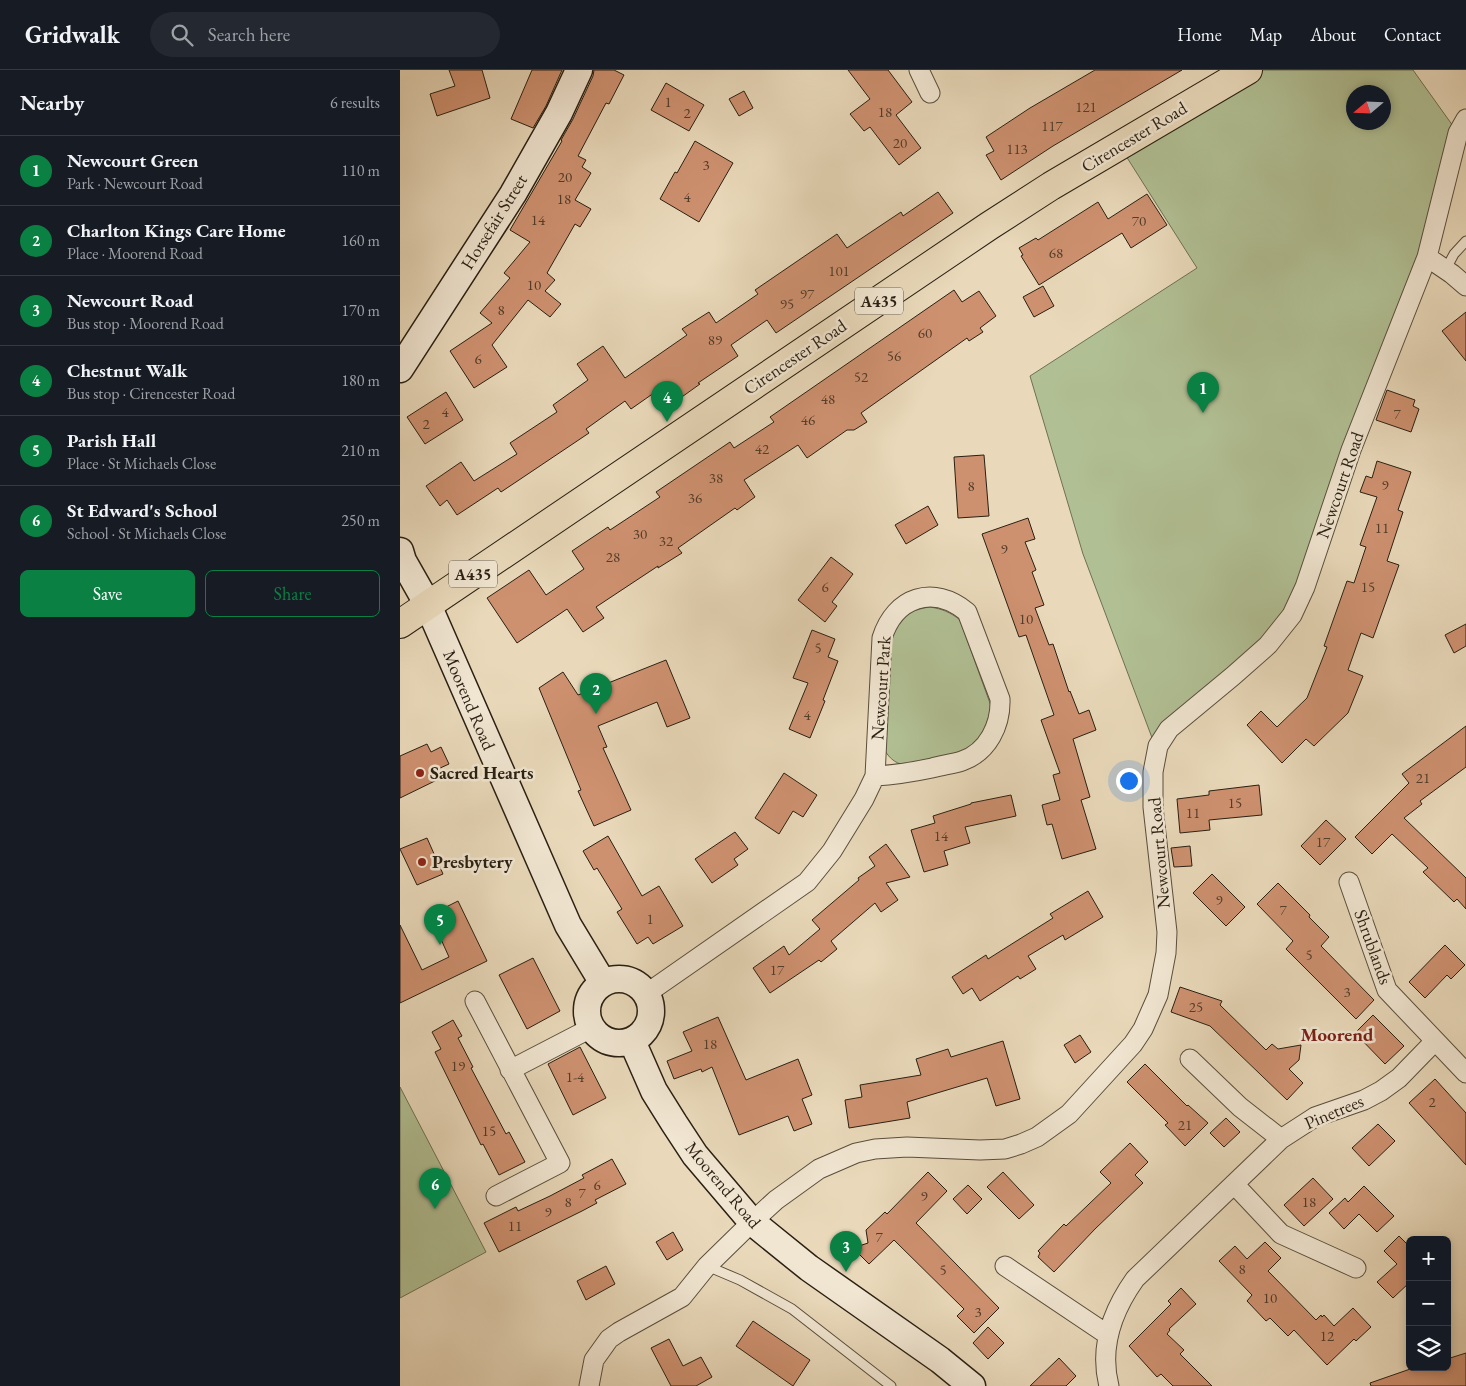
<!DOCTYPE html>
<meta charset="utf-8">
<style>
body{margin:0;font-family:"EB Garamond",serif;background:#242831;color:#f1f3f6}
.controls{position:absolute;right:15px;bottom:15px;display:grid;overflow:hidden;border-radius:8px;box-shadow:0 2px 8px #0003}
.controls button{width:45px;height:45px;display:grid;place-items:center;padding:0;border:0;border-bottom:1px solid #363941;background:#171b24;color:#f1f3f6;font:25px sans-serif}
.compass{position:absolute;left:946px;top:15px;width:45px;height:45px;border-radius:50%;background:#171b24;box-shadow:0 2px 8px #0003;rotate:251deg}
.you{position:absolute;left:728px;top:710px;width:18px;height:18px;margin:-12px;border:4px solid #fff;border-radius:50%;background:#1a73e8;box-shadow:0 0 0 8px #1a73e833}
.badge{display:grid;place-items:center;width:32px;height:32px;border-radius:50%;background:#0b8043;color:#fff;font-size:16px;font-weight:700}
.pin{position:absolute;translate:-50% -41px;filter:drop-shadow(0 1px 2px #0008)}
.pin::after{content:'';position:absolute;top:26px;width:18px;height:15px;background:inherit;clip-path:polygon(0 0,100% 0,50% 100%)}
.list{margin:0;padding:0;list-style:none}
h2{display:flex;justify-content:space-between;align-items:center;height:65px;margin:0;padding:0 20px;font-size:21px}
h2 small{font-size:16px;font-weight:400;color:#9ea1a6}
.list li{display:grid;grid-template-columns:32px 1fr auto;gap:15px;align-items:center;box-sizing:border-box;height:70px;padding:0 20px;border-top:1px solid #363941}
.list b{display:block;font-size:19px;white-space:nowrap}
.list p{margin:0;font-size:16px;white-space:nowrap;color:#9ea1a6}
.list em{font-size:16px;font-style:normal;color:#9ea1a6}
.actions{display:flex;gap:10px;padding:15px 20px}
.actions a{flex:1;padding:11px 0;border:1px solid #0b8043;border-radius:8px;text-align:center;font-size:18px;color:#0b8043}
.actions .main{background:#0b8043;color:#fff}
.icon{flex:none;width:28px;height:28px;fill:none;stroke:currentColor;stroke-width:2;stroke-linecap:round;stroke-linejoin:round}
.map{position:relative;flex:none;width:1066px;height:1316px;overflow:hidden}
header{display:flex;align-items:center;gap:30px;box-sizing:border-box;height:70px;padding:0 25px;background:#171b24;border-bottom:1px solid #363941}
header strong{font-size:24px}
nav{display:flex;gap:28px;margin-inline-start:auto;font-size:18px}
.search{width:350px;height:45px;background:#242831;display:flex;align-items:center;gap:12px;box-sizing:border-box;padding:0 18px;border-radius:28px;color:#9ea1a6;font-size:19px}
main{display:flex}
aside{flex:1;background:#171b24}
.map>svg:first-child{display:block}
.green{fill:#b1c094;stroke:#6d7053;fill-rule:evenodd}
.building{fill:#ce9170;stroke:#291f12}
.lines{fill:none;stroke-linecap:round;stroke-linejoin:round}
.lane-casing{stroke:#594e3c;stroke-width:11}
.street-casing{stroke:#594e3c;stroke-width:21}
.secondary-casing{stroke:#291f12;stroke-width:29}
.primary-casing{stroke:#291f12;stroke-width:30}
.lane{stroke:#f1e6d2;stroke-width:9}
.street{stroke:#f1e6d2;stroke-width:19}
.secondary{stroke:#f1e6d2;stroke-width:26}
.primary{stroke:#e9d9ba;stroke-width:28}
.poi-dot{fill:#8f2418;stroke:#f1e6d2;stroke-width:2}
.labels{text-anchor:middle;stroke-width:5;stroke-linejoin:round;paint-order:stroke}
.number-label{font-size:15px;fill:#523c2a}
.shield{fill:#f1e6d2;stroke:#655b4c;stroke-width:1}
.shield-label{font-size:16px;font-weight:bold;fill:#291f12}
.street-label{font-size:18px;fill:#291f12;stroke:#f1e6d2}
.poi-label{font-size:18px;font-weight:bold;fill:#291f12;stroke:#f1e6d2;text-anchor:start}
.neighbourhood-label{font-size:19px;font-weight:bold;fill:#7a1f14;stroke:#f1e6d2}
</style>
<header>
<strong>Gridwalk</strong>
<div class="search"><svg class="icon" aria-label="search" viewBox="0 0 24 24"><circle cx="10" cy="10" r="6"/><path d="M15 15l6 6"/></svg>Search here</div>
<nav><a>Home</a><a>Map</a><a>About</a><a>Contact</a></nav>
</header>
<main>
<aside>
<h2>Nearby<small>6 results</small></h2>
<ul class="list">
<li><span class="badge">1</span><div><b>Newcourt Green</b><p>Park · Newcourt Road</p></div><em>110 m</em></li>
<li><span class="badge">2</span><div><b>Charlton Kings Care Home</b><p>Place · Moorend Road</p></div><em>160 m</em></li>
<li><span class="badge">3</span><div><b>Newcourt Road</b><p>Bus stop · Moorend Road</p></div><em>170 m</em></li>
<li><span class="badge">4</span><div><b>Chestnut Walk</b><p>Bus stop · Cirencester Road</p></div><em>180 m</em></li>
<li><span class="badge">5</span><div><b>Parish Hall</b><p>Place · St Michaels Close</p></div><em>210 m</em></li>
<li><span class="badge">6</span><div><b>St Edward's School</b><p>School · St Michaels Close</p></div><em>250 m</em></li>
</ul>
<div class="actions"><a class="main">Save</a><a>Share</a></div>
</aside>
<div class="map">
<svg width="1066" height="1316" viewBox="0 0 1066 1316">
<rect width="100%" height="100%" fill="#e9d9ba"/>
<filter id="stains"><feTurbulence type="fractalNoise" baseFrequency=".004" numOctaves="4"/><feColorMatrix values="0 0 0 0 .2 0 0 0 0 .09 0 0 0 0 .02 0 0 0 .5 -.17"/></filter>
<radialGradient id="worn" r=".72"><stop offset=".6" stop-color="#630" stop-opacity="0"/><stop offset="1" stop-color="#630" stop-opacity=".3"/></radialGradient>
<path class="green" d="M848,0H1013L1058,63L1027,187L892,545L757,681L683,484L630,306L797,198L719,75ZM954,22H984V52H954Z
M530,537C542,539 550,542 560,550L591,636L587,658L568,681L508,696C497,694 490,690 484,679C485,655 484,570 497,554C506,543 516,539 530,537Z
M0,1017L86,1182L0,1228Z"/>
<path class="building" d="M49,0H82L90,28L37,46L30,24L55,16Z
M132,0H162L146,36L133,58L111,49Z
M194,0H214L224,5L209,34L206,33L178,86L186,90L182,97L191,103L175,130L191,139L180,157L175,154L147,203L155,210L145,221L161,234L150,247L128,230L92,275L107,297L74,318L50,281L92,253L80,243L110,208L104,203L130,172L110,160L162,71L161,70L173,49L193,6Z
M448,0H488L512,32L496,45L521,78L499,95L470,57L464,61L450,44L470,29Z
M695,0H782L653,76L601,110L586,85L594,81L586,67L630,38Z
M266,13L304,35L289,61L251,40Z
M344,21L353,38L339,46L329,29Z
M295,71L333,93L299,152L260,129L275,102L277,103Z
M538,122L553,143L376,263L367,250L331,275L338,286L298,313L300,314L272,334L261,318L231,339L225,331L186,359L189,363L119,410L101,422L98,418L57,445L47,430L40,436L26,416L61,392L74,411L117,384L110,373L157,342L153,335L188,310L177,294L203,276L225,308L287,265L282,259L309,242L316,253L358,224L355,220L437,164L447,178L501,142L503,146Z
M747,124L767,155L731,178L722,163L639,215L621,186L623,185L619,178L636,168L638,170L698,132L708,149Z
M643,216L654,236L634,247L623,227Z
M554,220L562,232L579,221L596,246L580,258L583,262L569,271L567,268L461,343L467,352L454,360H447L407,388L398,375L344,410L355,427L337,440L335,438L278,478L282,483L258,498V496L196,537L204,548L183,562L167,539L117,573L87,528L129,500L146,525L184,499L172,481L208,457L210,460L260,427L256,422L330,372L334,378L374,352L370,347Z
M1066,242V291L1042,261Z
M987,320L1015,330L1013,336L1019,339L1011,362L976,350Z
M46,322L63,350L25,374L7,347Z
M584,385L589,446L558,448L554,387Z
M977,391L1011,402L998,440L1003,442L987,491L999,495L973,568L961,563L948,600L963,606L948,643L914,676L906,669L882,693L847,655L861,641L877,657L907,628L927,577L924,576L947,511L954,513L966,477L960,475L977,427L960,422L966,406L972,408Z
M528,436L538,455L506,474L495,455Z
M628,448L635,469L625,472L636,500L632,502L644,535L635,538L649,575L653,574L669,622L670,621L679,644L689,640L696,660L673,669L690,727L681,730L696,779L662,789L652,754L647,755L642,735L660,730L653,705L660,703L641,650L654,645L626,565L619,567L582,464Z
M431,487L453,504L432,532L437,536L425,552L398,530Z
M1066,554V576L1054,583L1045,565Z
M412,560L435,569L428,587L438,591L423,630L425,631L410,668L389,659L408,613L393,608Z
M266,590L290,648L267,657L257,632L198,656L207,677L203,678L231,740L194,756L178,721L181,720L139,618L163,602L178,625Z
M1066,656V697L1020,731L1022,734L1004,748L1066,808V839L1057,829L1054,832L1023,802L1028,798L992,764L972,784L955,767L1009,713L1002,704Z
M27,674L31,682L41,677L49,694L38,699L41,708L0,728V686Z
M384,703L417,725L403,747L393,741L379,764L355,748Z
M859,715L862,745L809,750L810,760L780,763L777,729L809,725V721Z
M611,725L616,746L565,757L570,773L544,781L548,795L524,802L511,760L535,753L533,746L571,734V733Z
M926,750L946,769L920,795L901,776Z
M335,762L348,779L334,789L338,795L312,813L295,789Z
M208,766L242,826L259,816L283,856L253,874L248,867L237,874L217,842L222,839L197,798L194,800L183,781Z
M27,768L43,804L17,815L0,779Z
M486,774L510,807L486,813L498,830L481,842L475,833L431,871L437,879L421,892L419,890L370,923L353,898L384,876L389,885L420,859L412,850L459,810L458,808L475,796L469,787Z
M790,776L792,796L774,797L771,778Z
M812,804L845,837L826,856L793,823Z
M878,813L910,845L909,847L929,867L921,876L974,930L956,949L886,879L893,871L857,834Z
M688,821L703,847L665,870L663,865L628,886L636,899L620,909L618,906L580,931L572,918L563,924L552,907L586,885L588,889L653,848L650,844Z
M58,831L87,891L0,933V855L22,900L49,887L30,845Z
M1045,875L1065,895L1051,909L1047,905L1025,928L1009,912Z
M133,888L160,941L127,959L99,905Z
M780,917L822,931L820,935L866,980L872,974L878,979L901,975L899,990L889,999L903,1013L887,1030L810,956L771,942Z
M973,945L1004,976L985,994L955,963Z
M318,947L346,1010L398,989L412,1025L402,1029L412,1054L394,1061L388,1046L339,1065L312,997L302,1002L301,999L274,1009L267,991L292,981L283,962Z
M53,950L62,966L58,968L73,997L71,998L80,1015L106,1064L109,1062L125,1092L99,1105L83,1074L81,1075L35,982L41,979L32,962Z
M680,965L691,982L675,993L664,975Z
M603,971L620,1029L596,1036L587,1008L507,1032L510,1048L449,1058L445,1030L462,1027L460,1015L521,1005L516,989L548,979L551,987Z
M180,977L206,1028L173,1045L148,994Z
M745,994L787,1036L788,1035L808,1053L785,1076L765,1055L768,1053L727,1012Z
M1035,1009L1066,1043V1095L1009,1033Z
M826,1048L840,1062L824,1077L810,1063Z
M978,1054L995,1071L969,1096L952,1078Z
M730,1073L748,1092L735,1105L743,1113L695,1159L654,1202L638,1187L640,1183L638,1181L664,1154L666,1156L711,1113L700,1102Z
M212,1089L226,1114L195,1130L197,1133L182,1141L99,1182L84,1153L116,1137L118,1141L150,1126L184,1108L182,1105Z
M528,1102L547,1121L516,1153L599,1238L574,1263L557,1246L564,1239L494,1170L469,1194L453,1178L468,1173L466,1160L485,1142L487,1144Z
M603,1102L634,1135L619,1149L587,1117Z
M913,1108L933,1129L904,1156L884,1135Z
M568,1115L582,1129L567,1144L553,1129Z
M964,1116L994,1146L977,1162L959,1144L944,1159L929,1143L945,1128L948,1132Z
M273,1162L283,1180L267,1190L256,1172Z
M999,1166L1010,1177V1212L993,1228L977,1212L997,1194L984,1181Z
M865,1172L881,1188L868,1201L916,1250L921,1245L922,1247L924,1245L934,1256L953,1238L971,1257L956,1271L954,1269L927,1295L894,1260L888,1266L870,1248L866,1251L847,1231L852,1225L819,1191L835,1176L847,1189Z
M206,1196L215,1214L186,1230L177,1211Z
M781,1218L796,1234L769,1259L770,1260L767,1264L784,1280L780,1284L812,1316H773L761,1304L757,1307L729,1276L771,1234L768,1231Z
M353,1251L410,1290L393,1316L336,1276Z
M588,1257L604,1273L588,1289L573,1273Z
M269,1269L283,1296L301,1287L312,1307L296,1316H271L251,1278Z
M1066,1283V1316H971L970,1313L1016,1297H1047V1289Z
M659,1288L676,1306L666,1316H630Z"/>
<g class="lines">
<defs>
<path id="lane" d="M1046,199L1054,184L1066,171
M307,1196L340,1210L392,1239L491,1316"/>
<path id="street" d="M519,0L530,23
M1027,187L1052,204L1066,216
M949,812L987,920L1066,1003
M246,924L407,812L432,781L464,729L475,706L482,568C495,527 533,514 567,542L600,629C601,655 588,682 562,691C553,694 542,695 532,698C513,702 494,705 475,706
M75,931L160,1093L96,1126
M790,989L840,1037L881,1069
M110,1000L191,958
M834,1114L881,1164L956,1198
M605,1196L708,1265
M189,1316L194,1290L209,1269L219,1262L282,1227L307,1196L352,1152L376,1130L419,1099L456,1083L475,1079L507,1077L580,1080L605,1079L621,1074L637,1067L669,1044L733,974L743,959L758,925L766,883L767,862L753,737V702L758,676L769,659L833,606L868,575L892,545L905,517L951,380L1027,187L1058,63L1066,49
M709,1316C699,1277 713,1240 735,1209L881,1069L915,1047L964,1030L981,1021L999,1008L1035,971"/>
<path id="secondary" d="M0,299L113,124L159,43L179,0
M0,481L3,491L28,535L168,855L203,913
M187 941a32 32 0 1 1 64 0a32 32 0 1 1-64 0Z
M232,971L254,1021L274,1053L295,1085L352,1152L409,1198L540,1290L572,1316"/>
<path id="primary" d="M0,554L589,156L651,116L848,0"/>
</defs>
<use href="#lane" class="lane-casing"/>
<use href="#street" class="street-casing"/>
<use href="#secondary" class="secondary-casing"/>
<use href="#primary" class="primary-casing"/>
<use href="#lane" class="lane"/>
<use href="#street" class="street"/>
<use href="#secondary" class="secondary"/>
<use href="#primary" class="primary"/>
</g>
<g class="poi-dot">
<circle cx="20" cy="703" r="5"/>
<circle cx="22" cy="792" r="5"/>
</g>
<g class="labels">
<g class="number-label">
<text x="268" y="37">1</text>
<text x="686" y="42">121</text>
<text x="485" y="47">18</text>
<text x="287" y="48">2</text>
<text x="652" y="61">117</text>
<text x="500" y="78">20</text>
<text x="617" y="84">113</text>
<text x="306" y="100">3</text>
<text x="165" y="112">20</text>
<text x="287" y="132">4</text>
<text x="164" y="134">18</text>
<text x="138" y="155">14</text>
<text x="739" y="156">70</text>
<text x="656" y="188">68</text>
<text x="439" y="206">101</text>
<text x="134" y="220">10</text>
<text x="407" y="229">97</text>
<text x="387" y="239">95</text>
<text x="101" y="245">8</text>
<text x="525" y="268">60</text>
<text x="315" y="275">89</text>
<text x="494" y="291">56</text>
<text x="78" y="294">6</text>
<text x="461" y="312">52</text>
<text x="428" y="334">48</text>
<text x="45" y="347">4</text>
<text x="997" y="349">7</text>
<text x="408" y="355">46</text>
<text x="26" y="359">2</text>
<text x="362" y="384">42</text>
<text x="316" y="413">38</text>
<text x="985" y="420">9</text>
<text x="571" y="421">8</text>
<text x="295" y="433">36</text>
<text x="982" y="463">11</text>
<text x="240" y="469">30</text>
<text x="266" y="476">32</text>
<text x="604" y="484">9</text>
<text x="213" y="492">28</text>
<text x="425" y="522">6</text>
<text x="968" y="522">15</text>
<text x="626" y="554">10</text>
<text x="418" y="583">5</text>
<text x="407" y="650">4</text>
<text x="1023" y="713">21</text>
<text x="835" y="738">15</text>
<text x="793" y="748">11</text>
<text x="541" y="771">14</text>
<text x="923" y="777">17</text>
<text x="819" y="835">9</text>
<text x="883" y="845">7</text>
<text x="250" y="854">1</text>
<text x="909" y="890">5</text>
<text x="377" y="905">17</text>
<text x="947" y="927">3</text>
<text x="796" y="942">25</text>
<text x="310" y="979">18</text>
<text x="58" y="1001">19</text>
<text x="175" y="1012">1-4</text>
<text x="1032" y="1037">2</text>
<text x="785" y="1060">21</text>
<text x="89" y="1066">15</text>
<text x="197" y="1120">6</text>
<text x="182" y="1128">7</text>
<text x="524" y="1131">9</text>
<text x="168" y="1137">8</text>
<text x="909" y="1137">18</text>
<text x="148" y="1147">9</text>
<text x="115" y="1161">11</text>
<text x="479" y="1172">7</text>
<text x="842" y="1204">8</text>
<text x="543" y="1205">5</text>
<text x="870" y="1233">10</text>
<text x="578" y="1247">3</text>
<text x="927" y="1271">12</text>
</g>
<g class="shield">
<rect x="455" y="217.5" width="48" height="27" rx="4"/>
<rect x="49" y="490.5" width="48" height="27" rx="4"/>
</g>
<g class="shield-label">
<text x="479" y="237">A435</text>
<text x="73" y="510">A435</text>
</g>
<g class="street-label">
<text transform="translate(734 67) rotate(-31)" y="6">Cirencester Road</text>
<text transform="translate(94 152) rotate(-58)" y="6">Horsefair Street</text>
<text transform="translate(395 287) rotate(-34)" y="6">Cirencester Road</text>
<text transform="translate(940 415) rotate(-71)" y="6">Newcourt Road</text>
<text transform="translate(481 618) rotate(-86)" y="6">Newcourt Park</text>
<text transform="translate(69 630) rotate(67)" y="6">Moorend Road</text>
<text transform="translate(759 783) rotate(-95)" y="6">Newcourt Road</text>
<text transform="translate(973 877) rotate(70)" y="6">Shrublands</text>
<text transform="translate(934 1042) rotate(-23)" y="6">Pinetrees</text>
<text transform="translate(323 1115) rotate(50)" y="6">Moorend Road</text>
</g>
<g class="poi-label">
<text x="30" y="709">Sacred Hearts</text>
<text x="32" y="798">Presbytery</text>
</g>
<g class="neighbourhood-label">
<text x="937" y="971">Moorend</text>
</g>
</g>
<rect width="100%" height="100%" filter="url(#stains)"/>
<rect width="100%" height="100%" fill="url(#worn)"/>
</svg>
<div class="controls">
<button>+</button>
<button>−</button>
<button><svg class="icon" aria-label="layers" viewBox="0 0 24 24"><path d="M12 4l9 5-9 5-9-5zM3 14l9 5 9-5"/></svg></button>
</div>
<svg class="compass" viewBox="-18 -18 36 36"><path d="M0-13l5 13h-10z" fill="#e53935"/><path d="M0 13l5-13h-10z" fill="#9ea1a6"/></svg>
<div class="you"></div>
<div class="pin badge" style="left:803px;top:343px">1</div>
<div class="pin badge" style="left:196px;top:644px">2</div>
<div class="pin badge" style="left:446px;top:1202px">3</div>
<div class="pin badge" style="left:267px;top:352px">4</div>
<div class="pin badge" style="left:40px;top:875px">5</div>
<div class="pin badge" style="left:35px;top:1139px">6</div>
</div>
</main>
